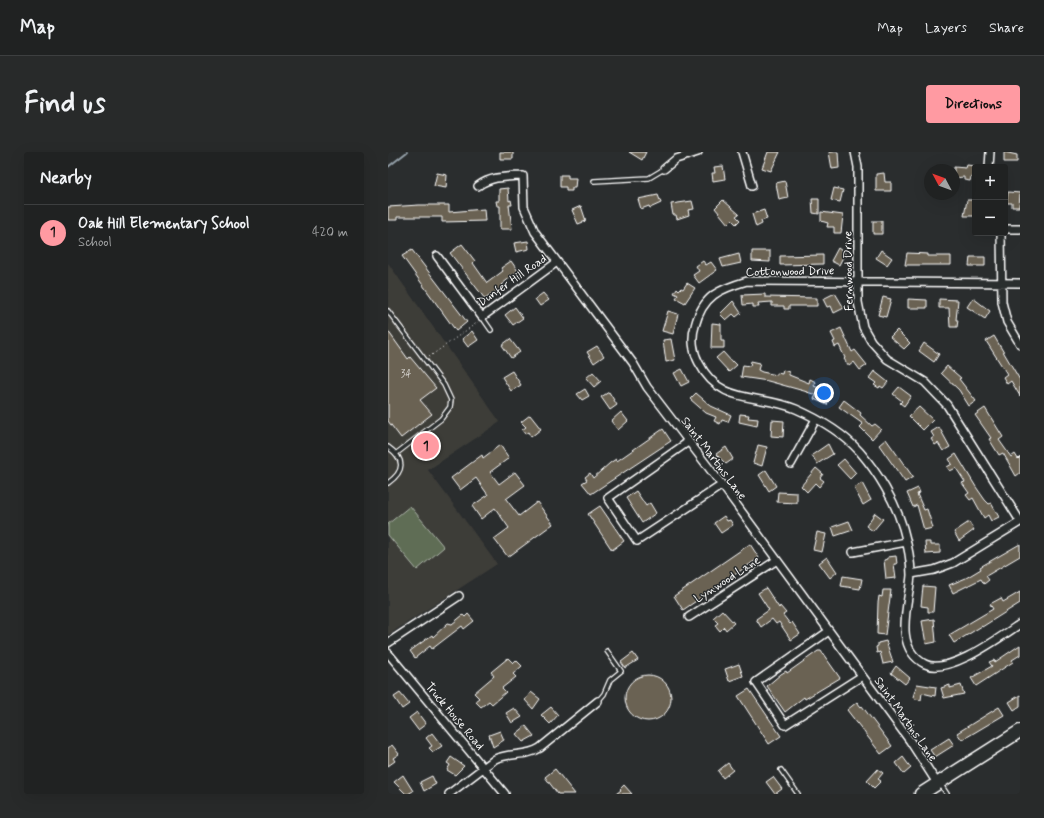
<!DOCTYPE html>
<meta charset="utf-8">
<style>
body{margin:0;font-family:Mynerve,sans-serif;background:#282a2a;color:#f1f3f6}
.controls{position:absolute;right:12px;top:12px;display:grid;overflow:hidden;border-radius:4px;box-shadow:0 4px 16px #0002}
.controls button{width:36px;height:36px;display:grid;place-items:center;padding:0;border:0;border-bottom:1px solid #3d3f40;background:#202222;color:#f1f3f6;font:20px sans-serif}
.compass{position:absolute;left:536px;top:12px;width:36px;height:36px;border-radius:50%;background:#202222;box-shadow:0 4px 16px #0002;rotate:311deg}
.you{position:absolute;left:436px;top:241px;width:14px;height:14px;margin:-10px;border:3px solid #fff;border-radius:50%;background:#1a73e8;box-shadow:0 0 0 6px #1a73e833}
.badge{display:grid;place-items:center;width:26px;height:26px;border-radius:50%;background:#ff9aa2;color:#111;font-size:13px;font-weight:700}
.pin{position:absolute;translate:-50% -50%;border:2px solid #fff;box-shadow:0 1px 4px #0006}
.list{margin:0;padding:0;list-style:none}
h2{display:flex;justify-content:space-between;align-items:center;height:52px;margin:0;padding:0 16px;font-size:17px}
h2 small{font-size:13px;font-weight:400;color:#a2a4a5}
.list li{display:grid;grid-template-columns:26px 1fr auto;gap:12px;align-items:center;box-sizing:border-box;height:56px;padding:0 16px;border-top:1px solid #3d3f40}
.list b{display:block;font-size:15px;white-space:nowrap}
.list p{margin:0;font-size:13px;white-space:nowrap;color:#a2a4a5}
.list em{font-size:13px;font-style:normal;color:#a2a4a5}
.map{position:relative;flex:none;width:632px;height:642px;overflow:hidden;border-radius:4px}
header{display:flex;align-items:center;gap:24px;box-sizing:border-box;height:56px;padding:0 20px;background:#202222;border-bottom:1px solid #3d3f40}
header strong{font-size:19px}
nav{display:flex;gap:22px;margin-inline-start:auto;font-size:14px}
.intro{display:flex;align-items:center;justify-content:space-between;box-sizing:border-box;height:96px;padding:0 24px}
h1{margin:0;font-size:28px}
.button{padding:10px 18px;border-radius:4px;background:#ff9aa2;color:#111;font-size:14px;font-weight:700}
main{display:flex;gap:24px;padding:0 24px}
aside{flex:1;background:#202222;border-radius:4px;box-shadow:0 4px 16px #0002}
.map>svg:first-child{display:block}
.built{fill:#3e3d39}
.green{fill:#5e6d55;stroke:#aeb6aa}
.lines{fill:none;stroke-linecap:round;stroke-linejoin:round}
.stream{stroke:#95a1aa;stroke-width:2}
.building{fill:#6b6253;stroke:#fff}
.service-casing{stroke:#fff;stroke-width:6}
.minor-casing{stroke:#fff;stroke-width:10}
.primary-casing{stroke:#fff;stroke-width:15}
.path{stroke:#fff;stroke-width:1;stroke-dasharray:1 3;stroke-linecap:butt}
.service{stroke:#2a2d2e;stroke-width:3.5}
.minor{stroke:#2a2d2e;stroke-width:7}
.primary{stroke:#2a2d2e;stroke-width:12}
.labels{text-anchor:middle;stroke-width:3;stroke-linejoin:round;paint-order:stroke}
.number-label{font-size:10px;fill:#dad8d4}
.street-label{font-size:12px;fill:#fff;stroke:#2a2d2e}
</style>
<header>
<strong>Map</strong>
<nav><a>Map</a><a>Layers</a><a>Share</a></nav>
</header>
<div class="intro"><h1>Find us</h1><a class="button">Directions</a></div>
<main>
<aside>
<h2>Nearby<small></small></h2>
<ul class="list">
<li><span class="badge">1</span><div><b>Oak Hill Elementary School</b><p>School</p></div><em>420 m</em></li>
</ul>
</aside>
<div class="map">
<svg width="632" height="642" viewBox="0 0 632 642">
<rect width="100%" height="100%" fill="#2a2d2e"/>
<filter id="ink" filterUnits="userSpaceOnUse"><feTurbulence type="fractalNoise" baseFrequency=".025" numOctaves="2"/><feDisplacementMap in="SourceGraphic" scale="8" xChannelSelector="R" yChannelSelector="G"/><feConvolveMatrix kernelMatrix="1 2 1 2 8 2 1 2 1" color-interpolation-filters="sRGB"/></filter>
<g filter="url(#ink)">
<path class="built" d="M0,111L112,270L40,318L109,412L0,483Z"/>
<path class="green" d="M22,354L56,395L29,418L0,383V372Z"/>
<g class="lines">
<path class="stream" d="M0,15L19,0"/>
</g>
<path class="building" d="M112,0H125V7H112Z
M241,0H258L254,8Z
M380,0H392L383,19L374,16Z
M441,0H450L451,16L444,17Z
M616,0L629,3V10H616Z
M579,13L587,14V25H583L582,29L576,28V25L566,26V15L578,16Z
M335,14L337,27L325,29L324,21H327L326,15Z
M49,21L59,23L58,36L46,34Z
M496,21L497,30H503V39H488V22Z
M172,23H180V26H188L187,36H184V39H178V35H172Z
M397,29L400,46L391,48L388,31Z
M120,36L121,49L123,48L124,53H121L124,77H112V54H109L108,49H111V37Z
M446,36L455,38L452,50L443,48Z
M620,40L632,41L631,55H624V51H619Z
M270,43L273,51L262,56L261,54L253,57L250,47Z
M424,47H431V62L425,61Z
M335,48L351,62L348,64L352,68L348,72L344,68L340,72L327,56Z
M579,48H587V64H576Z
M304,49L306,57L300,58L301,63L289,67L288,63H285L283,52Z
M31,53H61V60L96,57L97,69L54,70V65H9V68H0V55Z
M193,54L198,69L190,72L184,58Z
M376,58L379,67L373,69L374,72L368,75L364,62Z
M433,60L455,63L453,81H446V75H439L440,71L433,69Z
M485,69H494V82H485Z
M140,89L141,97L128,100L126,91Z
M74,92L87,109L85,111L99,131L115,119L113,116L123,109L130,119L113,133L115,135L97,147L62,101Z
M450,96L457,101L451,113L443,109Z
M24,98L79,170L68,179L14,104Z
M493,98L504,106L499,113L488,106Z
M364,99H382V110L364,109Z
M519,101L540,102V104H563V113H517Z
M351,102L353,111L335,115L332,107Z
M435,103V112L392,113V104Z
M582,105H597V114H581Z
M315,109L318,113L323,110L329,118L311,131L305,123L311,119L308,114Z
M299,131L307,136L297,151L288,146L290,143L286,141L289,136L291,138L293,136L295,137Z
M155,141L161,148L152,154L147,147Z
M447,141L456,156L446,161L443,154L439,155L435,147Z
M377,142V145L429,146V154H401V157H396V154H384V150L370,151L371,155H365V152L355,153L354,143Z
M495,145L503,147L498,165L490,163Z
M585,146L602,159L597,167L579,155Z
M520,147L539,148V156H520Z
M551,147L570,148L568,168H570L569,175H562L561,156H551Z
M345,149L353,161L348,165L345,162L338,168L332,162Z
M127,155L135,166L125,173L117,163Z
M280,159L290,162L285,182L274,179Z
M324,171L333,172V189H336V196H323Z
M453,176L464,200L467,198L479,213L472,218L466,210L461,214L456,207L457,206L451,193L447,195L445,190L447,189L443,181Z
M509,178L522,191L516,197L502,185Z
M0,179L20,207L22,205L48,236L32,248L44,262L13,286L0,269Z
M84,179L90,188L80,195L74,187Z
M606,184L632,228V244L623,229L619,232L615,225L619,222L598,189Z
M122,187L132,200L123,206L114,193Z
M283,187L287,208L278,210L275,188Z
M536,191L551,202L546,210L531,199Z
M209,194L216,204L206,211L199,200Z
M335,200L344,210L345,209L349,213L341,220L328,206Z
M363,209L372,211L370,218L374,220L389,223V221L394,222L395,218L401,220V223L421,231L422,227L428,230L426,234L443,241L439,253L426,247L428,243L416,239L380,229L353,225L355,213L362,214Z
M559,214L573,226L571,227L588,249L581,254L571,238L553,221Z
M294,217L301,230L293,234L286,221Z
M124,219L133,233L123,239L114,225Z
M486,219L500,230L495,236L492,234L491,236L486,233L488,231L481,226Z
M205,220L213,229L206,235L198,226Z
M511,235L523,244L516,254L512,251L514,249L505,242Z
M197,237L201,244L194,248L189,242Z
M221,240L229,253L222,258L213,245Z
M308,241L323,254L343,263L340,270L334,268L332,272L326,269L328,265L318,261L302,247Z
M456,248L473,261L472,263L484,274L487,272L493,277L484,287L472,275L475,272L451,255Z
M531,255L545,268L535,278L521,264Z
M597,256L615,285L611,288L623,305L627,302L630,307L632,305V321L628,324L615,301L611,303L601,287L603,286L587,263Z
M233,260L240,269L230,278L223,269Z
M352,262L361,263L360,266L370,267L369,274L351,270Z
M142,263L153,277L143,285L140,280L137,282L134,278L138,275L133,270Z
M384,268L396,269L395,285L383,284Z
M551,275L562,295L555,299L550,291L547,293L543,287L546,285L543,280Z
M275,277L283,289L203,342L194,331L199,328L197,325L202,321L205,326L222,311L228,307L229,309Z
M498,287L525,325L517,330L491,293Z
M440,292L445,302L429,312L424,303Z
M112,293L121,306L102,320L111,332L127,320L137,333L118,347L131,364L149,350L165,372L120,405L106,387L121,376L107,356L93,367L84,354L100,343L88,326L72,338L63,326L94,303L95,306Z
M370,293L379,295L374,314L365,311Z
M338,295L345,307L338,312L328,302Z
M568,302L588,335L597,348L601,352L603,351L611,365L603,369L600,363L596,366L585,346L582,348L578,343L581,341L574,331L577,330L568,316L562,319L559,315L564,312L561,307Z
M456,307L468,321L462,327L449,313Z
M428,316L435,322L432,326L436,329L431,335L427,331L419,340L413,334Z
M378,318L388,334L381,339L371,323Z
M474,331L483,348L475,353L466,336Z
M530,336L532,341L529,342L536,358L539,357L545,376L536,378L529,353L525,355L519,341Z
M248,339L258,354L262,351L268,361L254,371L238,346Z
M390,340L409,341V351L389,350Z
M212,354L236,389L224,398L200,362Z
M487,361L495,367L485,379L478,374Z
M336,364L339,369L342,368L345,373L333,381L326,371Z
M461,369L465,378L447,384L444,375Z
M581,370L586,378L571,389L566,380Z
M429,380L438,382L434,400L425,398Z
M537,390H542V393H552V401L538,402Z
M362,392L371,406L295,458L286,444Z
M632,392V404L598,424L601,428L596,432L593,427L565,441L561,433L578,426L593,417L592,415Z
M508,404L509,412H506L508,426L498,427L496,408L500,407V405Z
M439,405L449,420L442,426L431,411Z
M455,424L474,427L472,437L453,434Z
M535,434L547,435L545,460H540V455L533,454Z
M378,436L391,456L392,454L398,461L395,463L402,472L404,470L412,482L403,488L391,470L388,472L384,467L373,475L368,467L381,458L370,441Z
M495,438H503L497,483L489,482L490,451L491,444L494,445Z
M632,440V451L594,475V474L566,491L561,483L605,457L602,452L613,446L615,450Z
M334,458L346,471L338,478L336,475L332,479L327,473L330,471L325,466Z
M80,462L86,469L76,477L74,474L44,497L42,494L27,506L22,499L44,483L45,485L60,471L64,472L75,463L77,465Z
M546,467L548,490L538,492L534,469Z
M498,489L505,510L495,512L492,500L489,501L488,495L490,494V491Z
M632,493V503L624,508L625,510L588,534L583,526L604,514L601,510L606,508L607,510Z
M430,499H433L452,526L417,547L416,545L397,560L379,534L393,522L398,519L399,521Z
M245,501L250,508L237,516L233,510Z
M120,506L125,511L128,508L134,514L125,522L128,525L114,536L118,540L104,552L101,549L93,555L87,549L91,546L86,541L106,524L103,520Z
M351,512L355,524L341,529L337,517Z
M508,514L522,526L517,532L503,521Z
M237 546a23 23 0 1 1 46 0a23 23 0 1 1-46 0Z
M529,532L548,535L547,544L534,541L533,548L527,547L525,545Z
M562,533V536L573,533L576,542L556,546L553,536Z
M361,537L393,584L381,592L350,544Z
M143,540L152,547L145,557L137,548Z
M12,541L21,552L14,557L6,545Z
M632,543V554L626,558L621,550Z
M469,550L473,555L474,554L504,594L493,602L459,558Z
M163,555L170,563L162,572L153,563Z
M611,555L616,563L574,588L569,581Z
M126,556L134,565L124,571L118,561Z
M29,560L38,572L30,578L21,566Z
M138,574L146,584L135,590L128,582Z
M112,579L116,588L105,595L101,583Z
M44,581L54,594L45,600L41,596L44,594L38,586Z
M561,586L566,593L547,605L542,598Z
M4,593L11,602L5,606L7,609L0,614V596Z
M63,605L76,614L67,623L59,618L62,613L59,611Z
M515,605L523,616L516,622L508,611Z
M340,611L345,618L335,626L330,619Z
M167,617L187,642H170L163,633L157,625Z
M490,617L495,621L490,627L493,629L486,636L479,629Z
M15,623L25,639L20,642H18L6,630Z
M44,624L48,632L36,639L32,630Z
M385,625L394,637L387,642L378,630Z
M236,633L244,642H228L233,638L232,637Z"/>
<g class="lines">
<defs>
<path id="service" d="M206,29L261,26L276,17
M0,159L56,233L63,248L62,255L53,267L9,301
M94,165L103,178
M0,295C17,307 17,319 0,331
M210,549L216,542L222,528L233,519L219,499
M393,618L410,642
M553,633L559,642"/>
<path id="minor" d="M354,0L364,34
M467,0L470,15V150L475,175L483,189L499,207L537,230L559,253L632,369
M601,15L602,0
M276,17L288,7L310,0
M90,34C104,24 118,25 135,24L136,55L147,80L245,211L259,235L334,333L522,589L549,631
M617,77H632
M613,81L614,150L619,170L632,192
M49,104L94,165L169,110
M632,131L359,129C332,137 315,143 307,174C303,186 305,200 311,211C333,254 370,241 408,257C431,267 455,281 472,300C490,321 507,349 515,376C519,390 523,409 523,423C521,452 504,495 537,512C560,524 612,485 632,472
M300,290L220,346L249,389L334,333
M403,312L428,267
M465,400L518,390
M523,422L546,418L565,411L632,370
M301,465L389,408
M441,479L368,530L397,573L474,524
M0,491L71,444
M0,501L117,642
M61,642L107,607C122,600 138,605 152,596L210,549"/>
<path id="primary" d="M533,642L632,579"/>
</defs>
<use href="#service" class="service-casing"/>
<use href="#minor" class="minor-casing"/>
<use href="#primary" class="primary-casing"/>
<path class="path" d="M41,205L90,170"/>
<use href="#service" class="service"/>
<use href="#minor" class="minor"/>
<use href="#primary" class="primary"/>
</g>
</g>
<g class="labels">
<g class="number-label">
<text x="18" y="225">34</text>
</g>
<g class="street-label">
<text transform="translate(402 119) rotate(-1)" y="4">Cottonwood Drive</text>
<text transform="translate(460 119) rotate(-91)" y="4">Fernwood Drive</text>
<text transform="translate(124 128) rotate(-35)" y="4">Dunfer Hill Road</text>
<text transform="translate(326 306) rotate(53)" y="4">Saint Martins Lane</text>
<text transform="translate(339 427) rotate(-33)" y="4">Lynwood Lane</text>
<text transform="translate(67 564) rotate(50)" y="4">Truck House Road</text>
<text transform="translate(518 567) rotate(55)" y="4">Saint Martins Lane</text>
</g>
</g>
</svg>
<div class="controls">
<button>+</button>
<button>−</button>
</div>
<svg class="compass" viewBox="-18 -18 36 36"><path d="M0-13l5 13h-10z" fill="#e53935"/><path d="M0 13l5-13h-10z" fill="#a2a4a5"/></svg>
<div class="you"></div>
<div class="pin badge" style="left:38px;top:294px">1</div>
</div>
</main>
